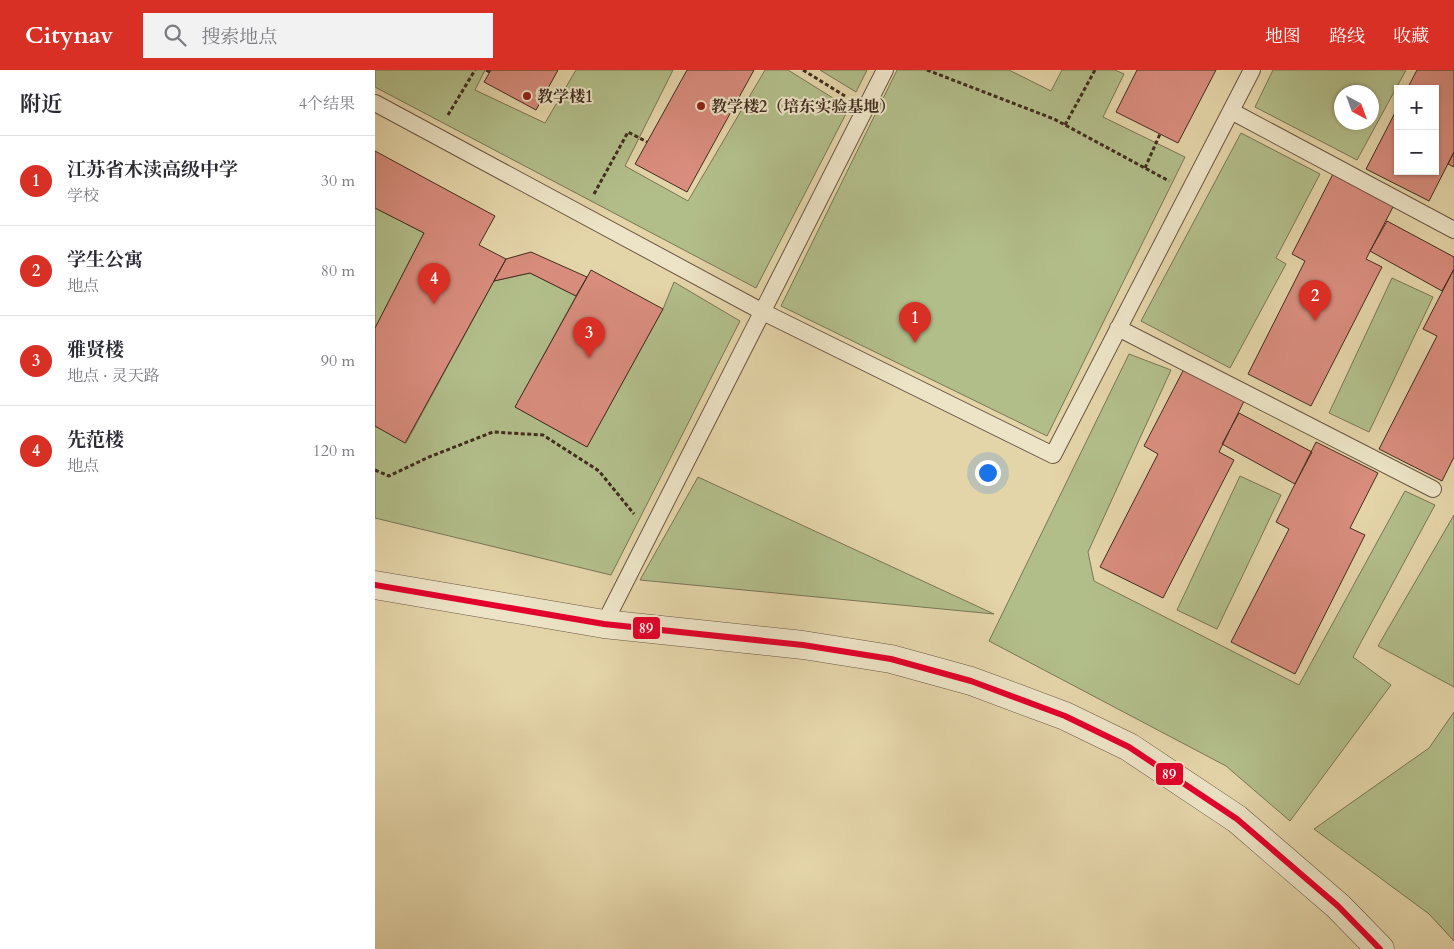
<!DOCTYPE html>
<html lang="zh">
<meta charset="utf-8">
<style>
body{margin:0;font-family:Cardo,"Noto Serif SC",serif;background:#f2f2f3;color:#2b2b33}
.controls{position:absolute;right:15px;top:15px;display:grid;overflow:hidden;border-radius:0px;box-shadow:0 1px 4px #0004}
.controls button{width:45px;height:45px;display:grid;place-items:center;padding:0;border:0;border-bottom:1px solid #e1e1e2;background:#fff;color:#2b2b33;font:25px sans-serif}
.compass{position:absolute;left:959px;top:15px;width:45px;height:45px;border-radius:50%;background:#fff;box-shadow:0 1px 4px #0004;rotate:139deg}
.you{position:absolute;left:612px;top:402px;width:18px;height:18px;margin:-12px;border:4px solid #fff;border-radius:50%;background:#1a73e8;box-shadow:0 0 0 8px #1a73e833}
.badge{display:grid;place-items:center;width:32px;height:32px;border-radius:50%;background:#d93025;color:#fff;font-size:16px;font-weight:700}
.pin{position:absolute;translate:-50% -41px;filter:drop-shadow(0 1px 2px #0008)}
.pin::after{content:'';position:absolute;top:26px;width:18px;height:15px;background:inherit;clip-path:polygon(0 0,100% 0,50% 100%)}
.list{margin:0;padding:0;list-style:none}
h2{display:flex;justify-content:space-between;align-items:center;height:65px;margin:0;padding:0 20px;font-size:21px}
h2 small{font-size:16px;font-weight:400;color:#7c7c81}
.list li{display:grid;grid-template-columns:32px 1fr auto;gap:15px;align-items:center;box-sizing:border-box;height:90px;padding:0 20px;border-top:1px solid #e1e1e2}
.list b{display:block;font-size:19px;white-space:nowrap}
.list p{margin:0;font-size:16px;white-space:nowrap;color:#7c7c81}
.list em{font-size:16px;font-style:normal;color:#7c7c81}
.icon{flex:none;width:28px;height:28px;fill:none;stroke:currentColor;stroke-width:2;stroke-linecap:round;stroke-linejoin:round}
.map{position:relative;flex:none;width:1079px;height:879px;overflow:hidden}
header{display:flex;align-items:center;gap:30px;box-sizing:border-box;height:70px;padding:0 25px;background:#d93025;color:#fff}
header strong{font-size:24px}
nav{display:flex;gap:28px;margin-inline-start:auto;font-size:18px}
.search{width:350px;height:45px;background:#f2f2f3;display:flex;align-items:center;gap:12px;box-sizing:border-box;padding:0 18px;border-radius:0px;color:#7c7c81;font-size:19px}
main{display:flex}
aside{flex:1;background:#fff}
.map>svg:first-child{display:block}
.green{fill:#b2be8a;stroke:#7a7554;fill-rule:evenodd}
.building{fill:#d98d7e;stroke:#412c1e}
.lines{fill:none;stroke-linecap:round;stroke-linejoin:round}
.service-casing{stroke:#6a5641;stroke-width:18}
.tertiary-casing{stroke:#6a5641;stroke-width:29}
.path{stroke:#412c1e;stroke-width:3;stroke-dasharray:4 2.5;stroke-linecap:butt}
.service{stroke:#ede4c7;stroke-width:16}
.tertiary{stroke:#ede4c7;stroke-width:28}
.bus-1-casing{stroke:#ede4c7;stroke-width:10}
.bus-1{stroke:#e4002b;stroke-width:6}
.poi-dot{fill:#8f2418;stroke:#ede4c7;stroke-width:2}
.labels{text-anchor:middle;stroke-width:4;stroke-linejoin:round;paint-order:stroke}
.poi-label{font-size:16px;font-weight:bold;fill:#412c1e;stroke:#ede4c7;text-anchor:start}
.line-badge{stroke:#ede4c7;stroke-width:2}
.badge-label{font-size:14px;text-anchor:middle;font-weight:bold;fill:#fff}
</style>
<header>
<strong>Citynav</strong>
<div class="search"><svg class="icon" aria-label="search" viewBox="0 0 24 24"><circle cx="10" cy="10" r="6"/><path d="M15 15l6 6"/></svg>搜索地点</div>
<nav><a>地图</a><a>路线</a><a>收藏</a></nav>
</header>
<main>
<aside>
<h2>附近<small>4个结果</small></h2>
<ul class="list">
<li><span class="badge">1</span><div><b>江苏省木渎高级中学</b><p>学校</p></div><em>30 m</em></li>
<li><span class="badge">2</span><div><b>学生公寓</b><p>地点</p></div><em>80 m</em></li>
<li><span class="badge">3</span><div><b>雅贤楼</b><p>地点 · 灵天路</p></div><em>90 m</em></li>
<li><span class="badge">4</span><div><b>先范楼</b><p>地点</p></div><em>120 m</em></li>
</ul>
</aside>
<div class="map">
<svg width="1079" height="879" viewBox="0 0 1079 879">
<rect width="100%" height="100%" fill="#e4d5a9"/>
<filter id="stains"><feTurbulence type="fractalNoise" baseFrequency=".004" numOctaves="4"/><feColorMatrix values="0 0 0 0 .2 0 0 0 0 .09 0 0 0 0 .02 0 0 0 .5 -.17"/></filter>
<radialGradient id="worn" r=".72"><stop offset=".6" stop-color="#630" stop-opacity="0"/><stop offset="1" stop-color="#630" stop-opacity=".3"/></radialGradient>
<path class="green" d="M0,0H110L100,20L170,53L201,0H298L250,96L313,131L390,0H413L474,38L381,218L0,17Z
M445,0H492L481,22Z
M522,0H634L676,21L687,0H740L749,4L728,47L810,87L672,366L406,236Z
M898,0H1031L982,90L880,37ZM966,22H996V52H966Z
M866,63L945,104L901,188L911,194L855,298L766,251Z
M0,138L49,163L0,258Z
M155,203L201,226L140,337L212,377L288,239L299,212L365,251L236,505L0,448V356L31,373L119,211Z
M1017,208L1058,227L994,362L954,343Z
M754,284L796,300L713,482L719,511L924,615L1030,421L1060,435L978,587L1016,615L915,751L851,696L614,571Z
M865,406L906,425L842,559L802,540Z
M323,407L619,544L265,510Z
M1079,445V617L1003,576Z
M1079,642V871L1054,844L939,759L1054,678Z"/>
<path class="building" d="M116,0H183L161,40L109,12Z
M312,0H379L312,122L260,94Z
M762,0H841L803,73L741,42Z
M1042,0H1079V82L1054,131L991,99L1023,37V101H1060V19H1032Z
M0,81L120,146L104,175L131,189L30,373L0,356V258L49,163L0,138Z
M1079,82V97L1073,94Z
M958,104L1019,135L991,189L1007,197L936,336L873,304L930,191L917,184Z
M1012,151L1079,187V199L1067,221L995,181Z
M156,182L212,207L201,226L155,203L119,211L131,189Z
M1079,199V387L1067,411L1004,379L1062,266L1048,259Z
M216,200L288,239L212,377L140,337Z
M810,297L871,327L844,382L859,390L788,528L725,497L783,384L769,376Z
M864,343L937,382L920,414L847,374Z
M941,372L1003,403L975,458L990,465L920,604L856,572L914,459L901,452Z"/>
<g class="lines">
<defs>
<path id="service" d="M0,33L388,242L678,385L877,0
M856,41L1079,160
M743,258L1058,419
M229,554L510,0"/>
<path id="tertiary" d="M0,515L229,554L428,575L516,589L596,611L690,646L754,677L862,749L963,836L1005,879"/>
</defs>
<use href="#service" class="service-casing"/>
<use href="#tertiary" class="tertiary-casing"/>
<path class="path" d="M111,0L115,2
M428,0L470,26
M552,0L679,49L794,111
M73,45L100,0
M690,55L720,0
M770,98L785,64
M219,124L253,62L272,72
M0,400L14,406L54,387L118,362L168,365L224,401L259,444"/>
<use href="#service" class="service"/>
<use href="#tertiary" class="tertiary"/>
<defs>
<path id="bus-1" d="M0,515L229,554L428,575L516,589L596,611L690,646L754,677L862,749L963,836L1005,879"/>
</defs>
<use href="#bus-1" class="bus-1-casing"/>
<use href="#bus-1" class="bus-1"/>
</g>
<g class="poi-dot">
<circle cx="152" cy="26" r="5"/>
<circle cx="326" cy="36" r="5"/>
</g>
<g class="labels">
<g class="poi-label">
<text x="162" y="32">教学楼1</text>
<text x="336" y="42">教学楼2（培东实验基地）</text>
</g>
</g>
<g class="line-badge">
<rect x="257" y="546" width="29" height="24" rx="5" fill="#e4002b"/>
<rect x="780" y="692" width="29" height="24" rx="5" fill="#e4002b"/>
</g>
<g class="badge-label">
<text x="271" y="563">89</text>
<text x="794" y="709">89</text>
</g>
<rect width="100%" height="100%" filter="url(#stains)"/>
<rect width="100%" height="100%" fill="url(#worn)"/>
</svg>
<div class="controls">
<button>+</button>
<button>−</button>
</div>
<svg class="compass" viewBox="-18 -18 36 36"><path d="M0-13l5 13h-10z" fill="#e53935"/><path d="M0 13l5-13h-10z" fill="#7c7c81"/></svg>
<div class="you"></div>
<div class="pin badge" style="left:540px;top:273px">1</div>
<div class="pin badge" style="left:940px;top:251px">2</div>
<div class="pin badge" style="left:214px;top:288px">3</div>
<div class="pin badge" style="left:59px;top:234px">4</div>
</div>
</main>
